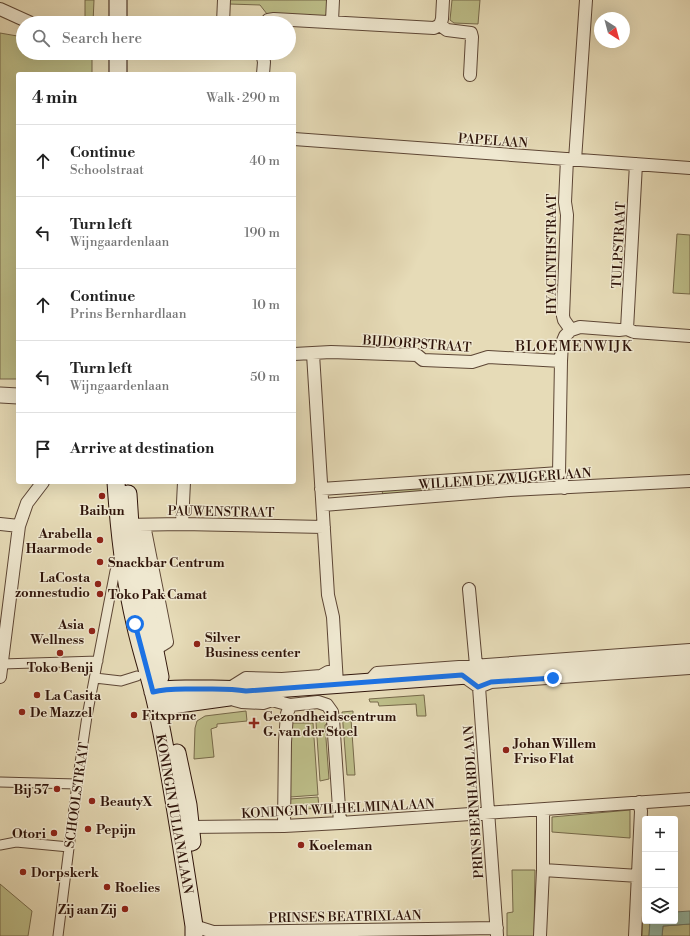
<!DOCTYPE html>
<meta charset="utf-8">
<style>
body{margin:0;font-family:"Libre Bodoni",serif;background:#f2f2f2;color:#222}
.controls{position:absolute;right:12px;bottom:12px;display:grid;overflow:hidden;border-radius:4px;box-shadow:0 4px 16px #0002}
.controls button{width:36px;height:36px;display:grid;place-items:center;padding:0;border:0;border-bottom:1px solid #e0e0e0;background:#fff;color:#222;font:20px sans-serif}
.compass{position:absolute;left:594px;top:12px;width:36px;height:36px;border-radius:50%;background:#fff;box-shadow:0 4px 16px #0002;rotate:144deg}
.stop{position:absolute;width:12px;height:12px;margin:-9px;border:3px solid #1a73e8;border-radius:50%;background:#fff}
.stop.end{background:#1a73e8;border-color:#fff;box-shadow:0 1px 4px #0008}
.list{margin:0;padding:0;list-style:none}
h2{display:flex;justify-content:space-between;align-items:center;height:52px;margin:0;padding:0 16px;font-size:17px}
h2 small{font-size:13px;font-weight:400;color:#767676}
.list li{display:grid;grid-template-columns:26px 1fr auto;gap:12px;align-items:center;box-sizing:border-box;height:72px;padding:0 16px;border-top:1px solid #e0e0e0}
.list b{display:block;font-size:15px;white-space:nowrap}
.list p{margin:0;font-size:13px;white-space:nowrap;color:#767676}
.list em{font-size:13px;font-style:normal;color:#767676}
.icon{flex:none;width:22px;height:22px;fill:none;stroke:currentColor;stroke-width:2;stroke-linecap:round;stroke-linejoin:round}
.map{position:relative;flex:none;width:690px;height:936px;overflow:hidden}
.search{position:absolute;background:#fff;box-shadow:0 4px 16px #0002;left:16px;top:16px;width:280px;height:44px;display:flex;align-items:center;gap:10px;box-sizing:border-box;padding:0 14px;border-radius:22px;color:#767676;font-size:15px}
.panel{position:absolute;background:#fff;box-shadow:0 4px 16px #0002;left:16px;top:72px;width:280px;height:412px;border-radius:4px}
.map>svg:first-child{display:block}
.green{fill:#bdbe89;stroke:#76694a}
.water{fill:#97bca8;stroke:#6d7969}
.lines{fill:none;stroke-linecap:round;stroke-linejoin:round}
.pedestrian-casing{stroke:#5d4635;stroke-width:11}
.minor-casing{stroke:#5d4635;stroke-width:14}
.tertiary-casing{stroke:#5d4635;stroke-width:17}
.secondary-casing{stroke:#2f140a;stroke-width:19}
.pedestrian{stroke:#efe8d0;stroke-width:9}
.minor{stroke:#efe8d0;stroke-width:12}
.tertiary{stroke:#efe8d0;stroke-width:15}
.secondary{stroke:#efe8d0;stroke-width:17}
.route{stroke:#1a73e8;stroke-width:5}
.poi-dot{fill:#8f2418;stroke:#efe8d0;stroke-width:1.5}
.labels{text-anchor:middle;stroke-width:3;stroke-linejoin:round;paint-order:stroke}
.street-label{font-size:13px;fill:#2f140a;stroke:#efe8d0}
.poi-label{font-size:13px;font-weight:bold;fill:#2f140a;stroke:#efe8d0;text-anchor:start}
.neighbourhood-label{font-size:14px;letter-spacing:1px;fill:#2f140a;stroke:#efe8d0}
</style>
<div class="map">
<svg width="690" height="936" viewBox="0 0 690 936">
<rect width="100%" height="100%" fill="#e6dbb7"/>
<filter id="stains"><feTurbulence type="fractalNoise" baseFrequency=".005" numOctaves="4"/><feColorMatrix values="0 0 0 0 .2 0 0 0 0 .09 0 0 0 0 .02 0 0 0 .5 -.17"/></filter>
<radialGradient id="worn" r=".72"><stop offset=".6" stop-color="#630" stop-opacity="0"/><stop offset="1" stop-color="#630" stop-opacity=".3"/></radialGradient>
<path class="green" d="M85,0H94L93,23H85Z
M229,0H329L328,13L322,18L267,14L260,5L229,4Z
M452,0H480L478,24L454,23L450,20Z
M0,33L23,37V53H90V57H92V74H18V379H0Z
M677,234L690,235V294L673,293Z
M508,480L509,488L383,498L382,489Z
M424,695L426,716H417L416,704L379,706L378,702H370L369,699Z
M246,711L247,721L217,724V727L211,729L214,757L194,759L195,728L197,721L205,716Z
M353,711V719H351L355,775H347L342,712Z
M326,721L327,724L325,725L329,779L320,781L316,722Z
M291,723H313L318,795L290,797Z
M318,797L319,808L293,810L290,807V799Z
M630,810V838L552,832V817Z
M645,847V921H650L649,936H642Z
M512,870H535L534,936H507V913L513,912Z
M0,884L32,911L28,936H0Z
M690,924V936H662L663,926Z"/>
<path class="water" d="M690,911V924L663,926L662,936H649L650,921H675V912Z"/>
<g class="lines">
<defs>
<path id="pedestrian" d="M2,664L98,661
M95,678L121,681L137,676
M0,782L77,784
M0,845L16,842L69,847
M58,936L77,784L87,716L115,571"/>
<path id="minor" d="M0,9L31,23
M332,21L333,0
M223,23L224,0
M266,23L268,20L274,19L434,28L440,25L442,19L443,0
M440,25L447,30L471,33L472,37L470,75
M262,53L264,62L263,74
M294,139L690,168
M567,159L565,202L567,215L563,316L564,320L571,330
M575,160L586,0
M627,329L636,164
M294,354L331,352L417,355L423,360L472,362L488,357L561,361
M313,354L328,595L333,617L337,684
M564,488L559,473L561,361L562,343L565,336L571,330L580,327L619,330L627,329L634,332L690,336
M321,489L559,473
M323,505L510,490L690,481
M0,524L19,526
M182,524L184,482
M124,525L182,524L324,527
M144,525L167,642L154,650
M469,589L476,665
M462,675L479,687L497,935
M0,677L19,526L27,503L43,482
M369,682L377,673L690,650
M479,687L491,682L690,668
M230,688L246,678L282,679L321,676L328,672H336
M227,698L242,702L263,703L272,700L290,705L318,702L327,705L332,712L333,719L340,823
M284,826L285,742L287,714L290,705
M190,827L284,826L340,823L690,799
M543,870L639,876
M194,926L213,932L497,928
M540,936L543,870V810
M635,936L641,811L639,802"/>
<path id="tertiary" d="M0,395L18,396"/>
<path id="secondary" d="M118,0V23
M118,74V53
M116,482C119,530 124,576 135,623C141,651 151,679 157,708C172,780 183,853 194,926V936
M128,494L130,525L160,677
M153,692C167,688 182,689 196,689C213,689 230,688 246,691L690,659
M157,707L229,697
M177,753L188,805L192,842"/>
</defs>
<use href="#pedestrian" class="pedestrian-casing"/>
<use href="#minor" class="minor-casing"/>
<use href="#tertiary" class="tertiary-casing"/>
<use href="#secondary" class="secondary-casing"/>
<use href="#pedestrian" class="pedestrian"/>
<use href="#minor" class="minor"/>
<use href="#tertiary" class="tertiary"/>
<use href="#secondary" class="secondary"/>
</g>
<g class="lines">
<path class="route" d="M135,624L153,692C167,688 182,689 196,689C213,689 230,688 246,691L462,675L478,687L491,682L553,678"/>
</g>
<g class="poi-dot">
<circle cx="102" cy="496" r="4"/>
<circle cx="100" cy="540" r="4"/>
<circle cx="100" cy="562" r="4"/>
<circle cx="98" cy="584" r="4"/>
<circle cx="100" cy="594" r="4"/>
<circle cx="92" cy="631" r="4"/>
<circle cx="197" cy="644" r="4"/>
<circle cx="60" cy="653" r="4"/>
<circle cx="37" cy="695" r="4"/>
<circle cx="22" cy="712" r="4"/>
<circle cx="134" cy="715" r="4"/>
<path d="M252 717h4v4h4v4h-4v4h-4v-4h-4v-4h4z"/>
<circle cx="506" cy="750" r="4"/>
<circle cx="57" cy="789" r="4"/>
<circle cx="92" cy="801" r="4"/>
<circle cx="88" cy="829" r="4"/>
<circle cx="54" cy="833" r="4"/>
<circle cx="301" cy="845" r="4"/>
<circle cx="23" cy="872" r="4"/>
<circle cx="107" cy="887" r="4"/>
<circle cx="125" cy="909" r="4"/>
</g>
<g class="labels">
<g class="street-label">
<text transform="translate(493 140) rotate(4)" y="5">PAPELAAN</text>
<text transform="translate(618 245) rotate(-87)" y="5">TULPSTRAAT</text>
<text transform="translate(551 254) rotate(-90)" y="5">HYACINTHSTRAAT</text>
<text transform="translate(417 343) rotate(4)" y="5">BIJDORPSTRAAT</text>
<text transform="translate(505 478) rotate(-4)" y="5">WILLEM DE ZWIJGERLAAN</text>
<text transform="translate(221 511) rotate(1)" y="5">PAUWENSTRAAT</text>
<text transform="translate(76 795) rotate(-82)" y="5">SCHOOLSTRAAT</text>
<text transform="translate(473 802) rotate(-94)" y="5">PRINS BERNHARDLAAN</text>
<text transform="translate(338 808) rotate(-3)" y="5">KONINGIN WILHELMINALAAN</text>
<text transform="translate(175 814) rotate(80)" y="5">KONINGIN JULIANALAAN</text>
<text transform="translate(345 916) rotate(-1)" y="5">PRINSES BEATRIXLAAN</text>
</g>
<g class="poi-label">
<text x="102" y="515" text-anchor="middle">Baibun</text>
<text x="92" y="538" text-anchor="end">Arabella<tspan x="92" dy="15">Haarmode</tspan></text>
<text x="108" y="567">Snackbar Centrum</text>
<text x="90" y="582" text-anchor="end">LaCosta<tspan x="90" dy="15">zonnestudio</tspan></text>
<text x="108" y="599">Toko Pak Camat</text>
<text x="84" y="629" text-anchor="end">Asia<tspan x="84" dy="15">Wellness</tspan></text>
<text x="205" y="642">Silver<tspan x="205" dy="15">Business center</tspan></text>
<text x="60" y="672" text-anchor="middle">Toko Benji</text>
<text x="45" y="700">La Casita</text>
<text x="30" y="717">De Mazzel</text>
<text x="142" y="720">Fitxprnc</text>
<text x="263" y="721">Gezondheidscentrum<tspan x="263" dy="15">G. van der Stoel</tspan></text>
<text x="514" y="748">Johan Willem<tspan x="514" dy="15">Friso Flat</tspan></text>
<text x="49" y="794" text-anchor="end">Bij 57</text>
<text x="100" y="806">BeautyX</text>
<text x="96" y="834">Pepijn</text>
<text x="46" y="838" text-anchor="end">Otori</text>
<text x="309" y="850">Koeleman</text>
<text x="31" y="877">Dorpskerk</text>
<text x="115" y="892">Roelies</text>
<text x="117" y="914" text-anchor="end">Zij aan Zij</text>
</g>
<g class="neighbourhood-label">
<text x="574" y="351">BLOEMENWIJK</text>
</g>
</g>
<rect width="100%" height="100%" filter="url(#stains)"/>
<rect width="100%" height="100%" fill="url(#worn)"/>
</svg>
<div class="controls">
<button>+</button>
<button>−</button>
<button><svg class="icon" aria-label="layers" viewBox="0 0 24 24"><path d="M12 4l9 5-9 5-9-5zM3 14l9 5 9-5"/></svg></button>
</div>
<svg class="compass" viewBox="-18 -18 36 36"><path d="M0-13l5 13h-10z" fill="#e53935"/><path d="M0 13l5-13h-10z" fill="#767676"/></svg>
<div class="stop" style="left:135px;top:624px"></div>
<div class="stop end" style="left:553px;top:678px"></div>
<div class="search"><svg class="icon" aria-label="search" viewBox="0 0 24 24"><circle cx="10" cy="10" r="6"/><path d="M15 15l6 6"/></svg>Search here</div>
<section class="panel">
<h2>4 min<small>Walk · 290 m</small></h2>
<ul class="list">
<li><svg class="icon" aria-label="ahead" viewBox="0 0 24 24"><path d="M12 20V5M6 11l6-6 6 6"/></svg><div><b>Continue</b><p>Schoolstraat</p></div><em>40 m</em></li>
<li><svg class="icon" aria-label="left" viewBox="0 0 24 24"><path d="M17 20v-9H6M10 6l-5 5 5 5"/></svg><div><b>Turn left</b><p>Wijngaardenlaan</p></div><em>190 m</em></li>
<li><svg class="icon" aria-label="ahead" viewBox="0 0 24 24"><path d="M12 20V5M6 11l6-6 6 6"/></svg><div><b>Continue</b><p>Prins Bernhardlaan</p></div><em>10 m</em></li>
<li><svg class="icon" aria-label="left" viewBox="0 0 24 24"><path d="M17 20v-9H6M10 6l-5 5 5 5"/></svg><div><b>Turn left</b><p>Wijngaardenlaan</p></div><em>50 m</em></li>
<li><svg class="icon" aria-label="arrive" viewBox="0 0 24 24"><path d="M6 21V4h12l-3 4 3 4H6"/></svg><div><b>Arrive at destination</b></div></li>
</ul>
</section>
</div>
